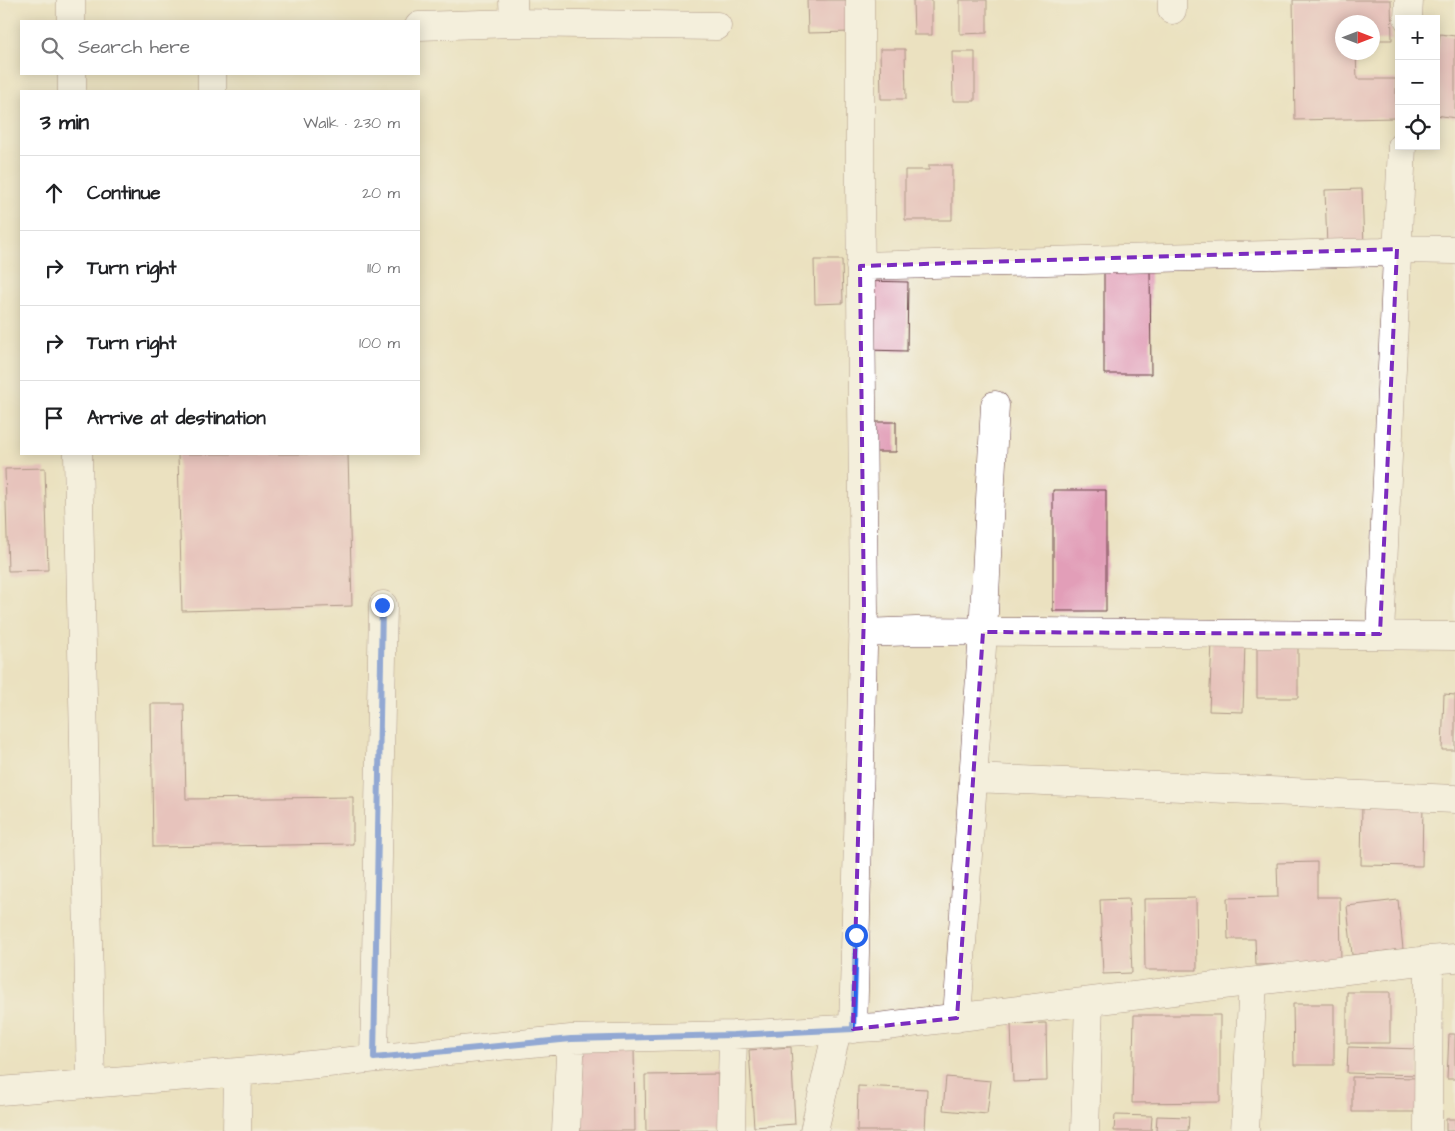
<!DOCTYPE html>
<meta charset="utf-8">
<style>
body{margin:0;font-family:"Architects Daughter",sans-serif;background:#f6f6f6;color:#202124}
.controls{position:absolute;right:15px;top:15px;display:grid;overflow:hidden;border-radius:0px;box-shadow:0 2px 12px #0003}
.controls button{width:45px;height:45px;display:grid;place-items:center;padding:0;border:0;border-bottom:1px solid #e0e0e0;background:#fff;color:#202124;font:25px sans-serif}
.compass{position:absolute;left:1335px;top:15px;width:45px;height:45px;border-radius:50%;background:#fff;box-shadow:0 2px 12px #0003;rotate:90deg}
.stop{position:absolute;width:15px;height:15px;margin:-11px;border:4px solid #2563eb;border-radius:50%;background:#fff}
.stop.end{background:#2563eb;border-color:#fff;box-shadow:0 1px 5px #0008}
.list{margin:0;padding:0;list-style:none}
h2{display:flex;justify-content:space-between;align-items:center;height:65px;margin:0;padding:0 20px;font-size:21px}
h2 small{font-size:16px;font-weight:400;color:#757577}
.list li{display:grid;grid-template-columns:32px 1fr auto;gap:15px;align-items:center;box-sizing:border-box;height:75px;padding:0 20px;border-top:1px solid #e0e0e0}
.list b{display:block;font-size:19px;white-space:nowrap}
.list em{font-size:16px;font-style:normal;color:#757577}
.icon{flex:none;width:28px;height:28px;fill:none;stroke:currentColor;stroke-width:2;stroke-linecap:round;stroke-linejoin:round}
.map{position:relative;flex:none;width:1455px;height:1131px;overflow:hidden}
.search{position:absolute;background:#fff;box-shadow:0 2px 12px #0003;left:20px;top:20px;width:400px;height:55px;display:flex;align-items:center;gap:12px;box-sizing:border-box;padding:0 18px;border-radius:0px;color:#757577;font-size:19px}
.panel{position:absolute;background:#fff;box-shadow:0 2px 12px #0003;left:20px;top:90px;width:400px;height:365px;border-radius:0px}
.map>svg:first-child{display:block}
.building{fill:#e29eb8}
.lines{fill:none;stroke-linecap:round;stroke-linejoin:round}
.minor-casing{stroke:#623c41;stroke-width:29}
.minor{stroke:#fff;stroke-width:28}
.route{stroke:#2563eb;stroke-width:6}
.marked{fill:none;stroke:#7b2cbf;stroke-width:4;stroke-dasharray:10 6;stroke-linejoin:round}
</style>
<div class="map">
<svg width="1455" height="1131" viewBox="0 0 1455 1131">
<rect width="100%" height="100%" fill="#f6f6f2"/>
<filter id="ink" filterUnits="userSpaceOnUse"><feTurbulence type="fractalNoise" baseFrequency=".02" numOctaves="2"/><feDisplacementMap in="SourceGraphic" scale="10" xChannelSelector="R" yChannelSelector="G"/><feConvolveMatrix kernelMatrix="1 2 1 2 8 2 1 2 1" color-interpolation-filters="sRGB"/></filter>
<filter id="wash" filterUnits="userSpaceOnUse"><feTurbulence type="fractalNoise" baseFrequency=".0096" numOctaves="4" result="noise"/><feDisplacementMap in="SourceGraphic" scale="20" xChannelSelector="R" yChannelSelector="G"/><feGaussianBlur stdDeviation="1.12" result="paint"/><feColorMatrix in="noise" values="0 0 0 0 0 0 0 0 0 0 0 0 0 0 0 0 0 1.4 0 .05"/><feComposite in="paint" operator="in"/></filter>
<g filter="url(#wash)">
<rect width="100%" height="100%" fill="#ebe1c0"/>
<g id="blocks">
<path class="building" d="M807,0H851V32L808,33Z
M913,0H932V35H914Z
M960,0H987V33L960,34Z
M1293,0H1391L1392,40H1372V22H1342V52H1356L1357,79H1396V118L1295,120Z
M1440,34L1455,36V118L1436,115V64Z
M880,49H905L906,99H881Z
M952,52H975V101H953Z
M929,165H952V220H905V170H929Z
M1362,189L1364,247L1327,248L1325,190Z
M814,260H842L843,303L815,304Z
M1104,269H1150L1151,374H1104Z
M867,281L908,282L907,351L866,350Z
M867,422H896V452H867Z
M178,454H348L352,606L182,611Z
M45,468L48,570L8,571L5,469Z
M1053,490H1106V611H1053Z
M1257,639H1298V698H1257Z
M1212,642L1245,643L1243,712L1209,711Z
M1444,694L1455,695V750H1442Z
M151,704H184L186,799L353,797V844L153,847Z
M1362,804H1423L1422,866L1361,865Z
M1317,862V897H1340L1341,964L1256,965L1255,939H1228L1227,898L1278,897L1277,863Z
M1196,898L1197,970H1145L1144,899Z
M1129,899L1132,973L1103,974L1100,900Z
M1398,900L1403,949L1352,955L1347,906Z
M1347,992H1390V1043H1347Z
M1293,1004H1334V1065H1294Z
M1134,1015H1220V1102L1132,1103Z
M1046,1023L1047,1081L1013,1082L1011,1024Z
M1449,1034H1455V1079H1447Z
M577,1044H634L635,1131H577Z
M791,1047L795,1124L754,1127L749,1050Z
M1348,1047L1420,1049L1419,1075L1347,1073Z
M718,1074L719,1130L646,1131L645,1075Z
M946,1077L991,1081L987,1114L943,1110Z
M1352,1077L1421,1078V1112H1352Z
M858,1086L927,1089L925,1131H857Z
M1115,1115L1152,1116L1151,1131H1114Z
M1157,1116L1189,1117L1188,1131H1156Z
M1446,1119H1455V1131H1446Z"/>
</g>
</g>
<g filter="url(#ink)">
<use href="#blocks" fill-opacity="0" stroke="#623c41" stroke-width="1"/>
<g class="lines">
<defs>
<path id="minor" d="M71,0V21
M513,0L514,23
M1172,0V10
M1408,19L1409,0
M419,26L514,23L717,26
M72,74V91
M212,74V91
M860,266L1383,252L1397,249L1455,250
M78,454L91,1084
M863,633L916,631L1455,636
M1380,634L1402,146
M974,778L1455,799
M957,1018L983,632L995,405
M853,1029L864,611L860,185V0
M374,1058L383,605
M0,1091L238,1072L571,1039L733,1035L878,1027L1429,960L1455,958
M237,1131L238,1072
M566,1131L571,1039
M731,1131L733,1035
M814,1131L837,1030
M1085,1131L1089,1002
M1245,1131L1253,982
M1428,1131L1429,960"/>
</defs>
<use href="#minor" class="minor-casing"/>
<use href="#minor" class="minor"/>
</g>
</g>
<g class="lines" filter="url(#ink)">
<path class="route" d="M382,605L374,1058L571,1039L733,1035L853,1029L856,935"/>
</g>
<path d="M0 0H1455V1131H0ZM1397,249L1380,634L983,632L957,1018L853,1029L864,611L860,266Z" fill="#ebe1c0" fill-opacity=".55" fill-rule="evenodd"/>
<path class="marked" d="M1397,249L1380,634L983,632L957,1018L853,1029L864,611L860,266Z"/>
</svg>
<div class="controls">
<button>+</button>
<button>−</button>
<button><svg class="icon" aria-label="locate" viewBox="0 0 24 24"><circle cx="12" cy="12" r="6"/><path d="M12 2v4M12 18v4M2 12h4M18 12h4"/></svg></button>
</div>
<svg class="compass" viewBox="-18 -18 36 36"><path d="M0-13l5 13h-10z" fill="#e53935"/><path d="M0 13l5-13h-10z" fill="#757577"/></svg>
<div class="stop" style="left:856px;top:935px"></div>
<div class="stop end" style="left:382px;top:605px"></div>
<div class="search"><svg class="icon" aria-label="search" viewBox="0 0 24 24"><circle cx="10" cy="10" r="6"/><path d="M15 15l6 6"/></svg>Search here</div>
<section class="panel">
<h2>3 min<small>Walk · 230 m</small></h2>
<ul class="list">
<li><svg class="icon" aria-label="ahead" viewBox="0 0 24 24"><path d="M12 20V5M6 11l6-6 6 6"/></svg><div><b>Continue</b></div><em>20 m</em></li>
<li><svg class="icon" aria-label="right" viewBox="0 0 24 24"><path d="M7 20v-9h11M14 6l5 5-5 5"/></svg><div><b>Turn right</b></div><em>110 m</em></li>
<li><svg class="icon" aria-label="right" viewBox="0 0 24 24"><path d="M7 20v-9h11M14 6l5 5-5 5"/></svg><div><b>Turn right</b></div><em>100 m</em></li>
<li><svg class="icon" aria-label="arrive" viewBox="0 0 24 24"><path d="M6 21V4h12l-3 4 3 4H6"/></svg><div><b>Arrive at destination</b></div></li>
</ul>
</section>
</div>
